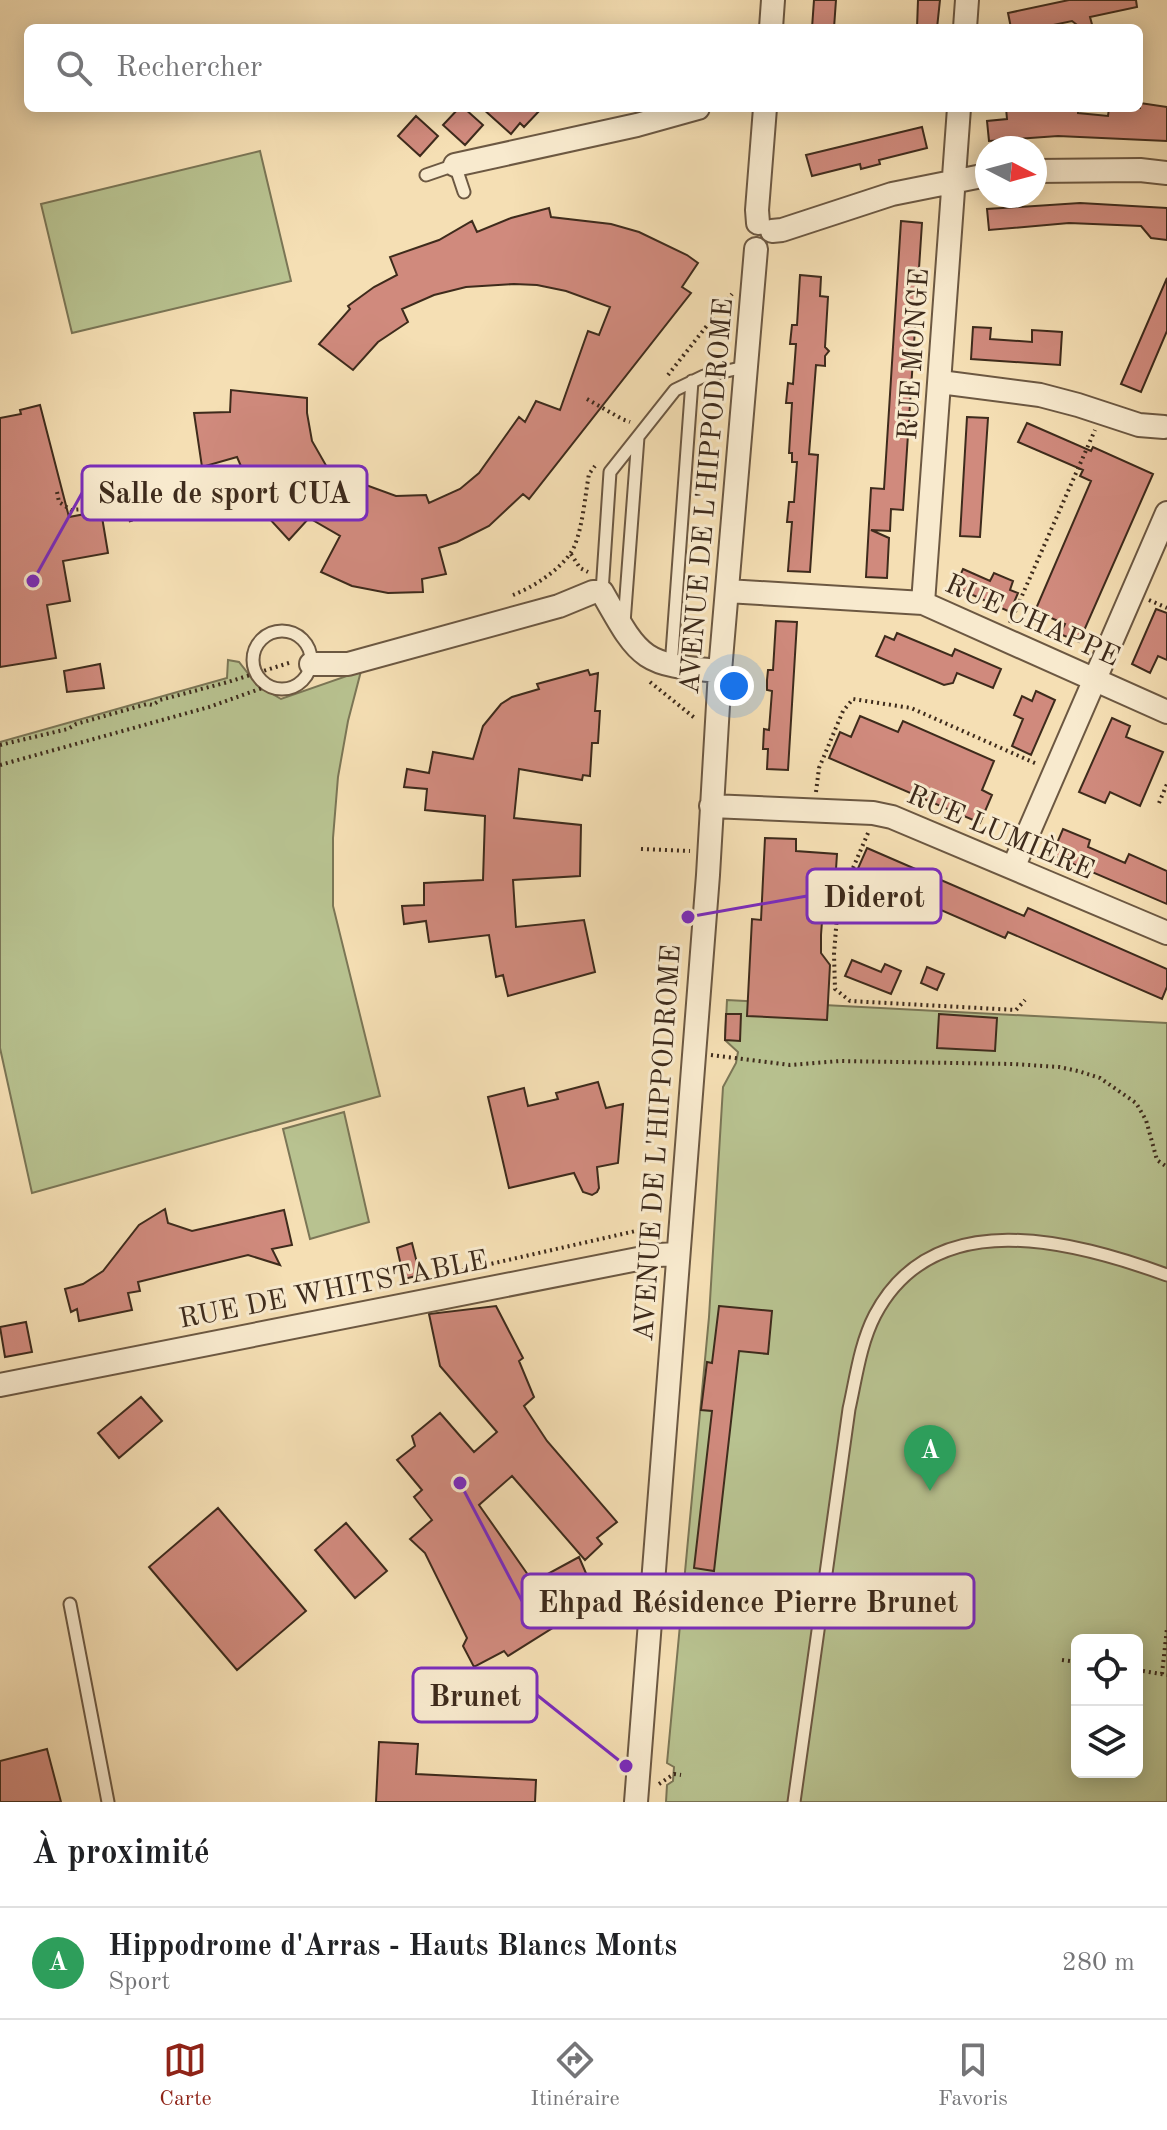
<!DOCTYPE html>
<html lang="fr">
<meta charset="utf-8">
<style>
body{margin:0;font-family:"Old Standard TT",serif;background:#f6f6f6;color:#202124}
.controls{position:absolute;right:24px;bottom:24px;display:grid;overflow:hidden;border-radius:12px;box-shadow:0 4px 20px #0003}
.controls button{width:72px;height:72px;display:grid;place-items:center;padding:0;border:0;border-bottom:2px solid #e0e0e0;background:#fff;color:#202124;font:40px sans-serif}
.compass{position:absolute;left:975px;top:136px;width:72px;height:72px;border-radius:50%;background:#fff;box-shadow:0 4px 20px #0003;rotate:96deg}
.you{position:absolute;left:734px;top:686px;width:28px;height:28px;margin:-20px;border:6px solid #fff;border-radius:50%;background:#1a73e8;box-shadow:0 0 0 12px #1a73e833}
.badge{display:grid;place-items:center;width:52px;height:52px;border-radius:50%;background:#8f2418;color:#fff;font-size:26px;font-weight:700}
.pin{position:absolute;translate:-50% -66px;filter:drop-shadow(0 2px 4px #0008)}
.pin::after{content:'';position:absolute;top:42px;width:28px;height:24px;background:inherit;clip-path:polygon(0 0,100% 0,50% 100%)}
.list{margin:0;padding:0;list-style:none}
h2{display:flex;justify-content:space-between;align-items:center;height:104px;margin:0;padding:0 32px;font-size:34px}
h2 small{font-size:26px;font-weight:400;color:#757577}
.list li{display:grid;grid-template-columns:52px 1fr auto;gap:24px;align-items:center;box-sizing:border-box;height:112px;padding:0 32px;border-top:2px solid #e0e0e0}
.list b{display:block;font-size:30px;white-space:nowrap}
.list p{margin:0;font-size:26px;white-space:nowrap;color:#757577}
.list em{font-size:26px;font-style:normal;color:#757577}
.icon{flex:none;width:44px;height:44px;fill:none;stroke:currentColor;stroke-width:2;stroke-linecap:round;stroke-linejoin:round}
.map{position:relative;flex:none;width:1167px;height:1802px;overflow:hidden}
.search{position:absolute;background:#fff;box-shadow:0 4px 20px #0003;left:24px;right:24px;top:24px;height:88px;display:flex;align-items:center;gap:20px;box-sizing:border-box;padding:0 28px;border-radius:12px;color:#757577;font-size:30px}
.sheet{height:216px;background:#fff}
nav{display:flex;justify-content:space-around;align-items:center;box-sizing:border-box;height:112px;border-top:2px solid #e0e0e0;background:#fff;font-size:22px;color:#757577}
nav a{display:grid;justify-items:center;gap:4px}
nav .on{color:#8f2418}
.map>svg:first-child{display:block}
.green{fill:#b8c290;stroke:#7b7656;stroke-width:2;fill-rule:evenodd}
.building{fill:#d08a7d;stroke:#3e2b1c;stroke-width:2}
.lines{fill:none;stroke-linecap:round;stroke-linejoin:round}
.lane-casing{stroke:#6c5842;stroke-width:15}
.street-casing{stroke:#6c5842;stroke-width:26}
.path{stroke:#3e2b1c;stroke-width:4;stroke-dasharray:2 4;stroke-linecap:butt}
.lane{stroke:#f8eace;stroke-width:11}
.street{stroke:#f8eace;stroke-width:22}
.labels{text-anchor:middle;stroke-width:6;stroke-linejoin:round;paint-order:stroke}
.street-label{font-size:28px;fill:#3e2b1c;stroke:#f8eace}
.leader{fill:none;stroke:#7b2cbf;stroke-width:3}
.callout-dot{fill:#7b2cbf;stroke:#f8eace;stroke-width:3}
.callout{fill:#f8eace;stroke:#7b2cbf;stroke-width:3}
.callout-label{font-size:30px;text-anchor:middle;font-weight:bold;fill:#3e2b1c}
</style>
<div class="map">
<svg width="1167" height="1802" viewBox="0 0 1167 1802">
<rect width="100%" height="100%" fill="#f5dfb4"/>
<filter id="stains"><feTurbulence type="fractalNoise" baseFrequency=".0025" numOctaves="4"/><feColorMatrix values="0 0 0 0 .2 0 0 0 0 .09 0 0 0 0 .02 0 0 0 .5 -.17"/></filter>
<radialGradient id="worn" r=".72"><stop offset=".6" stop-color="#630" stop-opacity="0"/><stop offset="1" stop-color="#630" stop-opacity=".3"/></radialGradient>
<path class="green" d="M260,151L291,281L72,333L41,204Z
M228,660L239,662L257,685L281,699L361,671L348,721L338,777L333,838V906L380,1096L32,1193L0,1048V742L227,678Z
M727,1000L1167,1023V1802H666L667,1785L673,1781L674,1767L667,1763L709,1317L723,1087L736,1063L738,1052L725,1040ZM1077,1640H1137V1772H1077Z
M344,1112L369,1222L310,1239L283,1129Z"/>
<path class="building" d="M814,0H836L834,28H812Z
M918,0H940L937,28H917Z
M1069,0H1136L1137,7L1090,17L1093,28H1081L1072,21L1039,28H1011L1008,13Z
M1140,103L1167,107V141L1058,136L989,141L987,121L1007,119L1006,108H1078V113L1108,116L1109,108H1140Z
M459,108H464L483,125L465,145L443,125Z
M482,108H542L524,127L520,123L511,134Z
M416,116L438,136L420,156L398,136Z
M922,127L927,148L879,160L880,164L861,169L860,164L812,176L806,155Z
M1080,203L1167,208V240L1151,238L1141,226L1069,223L989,230L987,209Z
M549,208L551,217L611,224L639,232L687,255L698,263L682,287L691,293L529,499L523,494L489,526L457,542L439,548L446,574L422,579L423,592L388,593L352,586L321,572L340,536L309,518L289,540L266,515L254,496L237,457L202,467L194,413L230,412L231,390L307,398V413L312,441L328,469L349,492L355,481L396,496L426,495L429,503L460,489L479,473L519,417L525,422L536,401L560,410L588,331L599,335L610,307L566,291L537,285L514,284L466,287L434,295L402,309L408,322L378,342L353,370L319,344L350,309L348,306L374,287L397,275L390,257L439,240L472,221L477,232L511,218Z
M901,221L922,223L903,510L891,509L890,531L871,530L889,538L887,578L866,577L871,488L884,489Z
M800,275L821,277L820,296L828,297L825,347L829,351L825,356V366L816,365L809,454L818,455L810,572L788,571L792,522H787L789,502H794L797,462H792V453H789L792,403H786L788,383L793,384L796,344H790L792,325H797Z
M1167,278V331L1141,392L1121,384Z
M973,327L991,328L990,339L1032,342V330L1062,332L1060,365L971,359Z
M40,405L69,517L101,511L108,553L63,561L70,601L47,605L56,658L0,667V418L21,414L20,410Z
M967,417L988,418L980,537L960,536Z
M1027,423L1091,451L1093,447L1153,474L1079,642L1060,634L1065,624L1035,611L1091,481L1080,476L1083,470L1018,442Z
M963,569L990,581L994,573L1013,581L1010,590L1018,593L1010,612L955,587Z
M1156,609L1167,613V660L1158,656L1150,673L1132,664Z
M776,621L797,622L788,770L767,769L768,749H763L764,729L769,730L772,691L767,690V680L768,670H773Z
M897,633L952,656L955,649L1001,669L993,688L957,673L953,683L944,685L876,656L885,636L894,640Z
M100,664L104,688L67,692L64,671Z
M588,670L590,675L598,673L595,711H600L598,743H592L590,776L583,775L582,780L519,769L514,818L581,825L580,876L513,880L516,927L584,920L595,972L508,996L503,975L496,977L489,935L429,942L426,921L404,924L402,906L424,905V883L483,880L485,816L425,810L427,789L404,787L407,769L429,773L433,752L473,759L483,726L501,704L512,697L539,689L537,684Z
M1036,691L1055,700L1031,755L1012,746L1023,719L1014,715L1022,696L1032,701Z
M860,716L898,732L903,721L994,761L982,790L992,795L980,823L829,758L840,732L851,737Z
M1112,718L1130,726L1126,737L1163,752L1140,806L1110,792L1105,803L1079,792Z
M1063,829L1090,840L1088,847L1125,863L1129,854L1167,871V904L1052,855Z
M765,838L796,839V851L837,854L835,884L824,894L821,935V953L830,965L827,1020L747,1016L752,919L761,920Z
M867,848L1024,916L1028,908L1167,969V987L1162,999L1008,932L1005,938L856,873Z
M852,960L881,972L885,964L901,971L891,994L845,976Z
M927,967L944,974L937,990L921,983Z
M726,1014H741L740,1041L725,1040Z
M939,1014L997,1018L995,1051L937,1048Z
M598,1082L606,1108L623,1104L618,1163L597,1167L599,1188L597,1192L592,1195L583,1192L574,1173L509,1188L488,1097L524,1088L528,1106L558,1099L556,1093Z
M165,1209L168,1223L192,1231L284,1210L292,1245L272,1249L280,1265L248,1255L138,1282L140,1291L128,1293L132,1310L79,1321L77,1309L71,1312L65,1289L83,1284L103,1271L139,1225Z
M412,1243L420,1275L404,1279L397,1248Z
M496,1306L523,1358L519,1361L534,1397L524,1406L547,1441L617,1522L597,1538L602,1544L585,1560L512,1476L479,1505L533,1582L579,1557L588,1578L602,1597L508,1656L504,1651L474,1667L463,1646L467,1638L425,1553L410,1539L432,1520L414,1497L422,1490L397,1460L415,1446L412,1436L440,1413L474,1452L497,1432L440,1366L429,1314Z
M719,1306L772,1311L768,1354L739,1351L714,1571L694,1568L712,1411L701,1410L707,1362L712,1363Z
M26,1322L32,1352L5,1357L0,1327Z
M141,1397L162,1421L119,1458L98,1433Z
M218,1508L306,1611L237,1670L149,1567Z
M346,1523L387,1571L355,1598L315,1550Z
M379,1742L418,1744L416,1774L536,1780L535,1802H376Z
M47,1749L61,1802H0V1761Z"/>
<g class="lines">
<defs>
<path id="lane" d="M426,175L455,165L464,192
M602,592L610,472L675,390L704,376L745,367
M624,623L638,437
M253 660a29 29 0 1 1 58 0a29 29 0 1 1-58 0Z
M671,667L692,381
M70,1604L108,1802
M794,1802L849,1409C856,1378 860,1344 875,1315C934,1203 1073,1241 1167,1275"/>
<path id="street" d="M771,28L773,0
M965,28L967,0
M455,165L637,125L698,108
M1035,171L1140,170L1167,173
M758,223L757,210L765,108
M772,231L782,230L892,194L987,175
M940,382L1040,395L1078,405L1139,425L1164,427
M727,591L923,603L1167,712
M923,603L959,108
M311,664H348L559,606L593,592H602C640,659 641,665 720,671
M711,806L873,813L892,817L1167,933
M1013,868L1167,513
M0,1385L658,1255L678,1254
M636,1802L708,875L720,671L756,249"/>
</defs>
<use href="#lane" class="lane-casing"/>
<use href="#street" class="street-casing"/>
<path class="path" d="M668,375L732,294
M587,399L622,419L630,422
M57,492L59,502L71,510L127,506L131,522
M571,554L580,568L588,572
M513,595C533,587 557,572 570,554C582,538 585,495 589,474L595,466
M1149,600L1167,608
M1010,623L1095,430
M650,682L696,719
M0,745L68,729L76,724L147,704L153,705L160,700L228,682L292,662
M0,765L209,707L268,686
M816,792L819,768L843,711L853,699L911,708L1037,764
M1159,803L1167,784
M868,833L838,903L834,954L835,989L850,1001L1016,1010L1025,1000
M641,849L690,851
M711,1055L790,1065L840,1061L1013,1064L1059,1067L1078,1071L1100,1078L1136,1103L1146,1120L1157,1160L1167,1167
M433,1277L662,1225
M1062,1660L1077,1662
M1137,1670L1167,1675
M1162,1674L1167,1628
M659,1784L674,1774L681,1775"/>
<use href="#lane" class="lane"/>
<use href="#street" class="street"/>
</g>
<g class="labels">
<g class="street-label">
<text transform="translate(912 354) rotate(-86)" y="10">RUE MONGE</text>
<text transform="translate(705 496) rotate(-85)" y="10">AVENUE DE L'HIPPODROME</text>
<text transform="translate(1033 619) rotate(24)" y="10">RUE CHAPPE</text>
<text transform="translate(1001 831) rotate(23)" y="10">RUE LUMIÈRE</text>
<text transform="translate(656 1143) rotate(-86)" y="10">AVENUE DE L'HIPPODROME</text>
<text transform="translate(333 1288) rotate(-11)" y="10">RUE DE WHITSTABLE</text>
</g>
</g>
<path class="leader" d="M33 581L82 493M688 917L807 896M460 1483L522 1601M626 1766L537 1695"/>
<g class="callout-dot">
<circle cx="33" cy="581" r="8"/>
<circle cx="688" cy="917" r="8"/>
<circle cx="460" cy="1483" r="8"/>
<circle cx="626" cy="1766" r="8"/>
</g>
<g class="callout">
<rect x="82" y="466" width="285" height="54" rx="8"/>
<rect x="807" y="869" width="134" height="54" rx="8"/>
<rect x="522" y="1574" width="452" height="54" rx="8"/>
<rect x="413" y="1668" width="124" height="54" rx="8"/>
</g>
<g class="callout-label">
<text x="224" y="503">Salle de sport CUA</text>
<text x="874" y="907">Diderot</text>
<text x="748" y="1612">Ehpad Résidence Pierre Brunet</text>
<text x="475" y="1706">Brunet</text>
</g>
<rect width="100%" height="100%" filter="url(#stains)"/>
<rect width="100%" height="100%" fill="url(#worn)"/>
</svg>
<div class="controls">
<button><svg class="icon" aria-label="locate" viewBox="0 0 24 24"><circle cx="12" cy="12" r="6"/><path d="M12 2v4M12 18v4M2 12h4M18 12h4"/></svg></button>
<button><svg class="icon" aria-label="layers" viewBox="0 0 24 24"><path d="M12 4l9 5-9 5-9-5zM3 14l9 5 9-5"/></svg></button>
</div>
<svg class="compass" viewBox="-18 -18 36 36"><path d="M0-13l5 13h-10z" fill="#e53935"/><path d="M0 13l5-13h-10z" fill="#757577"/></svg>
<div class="you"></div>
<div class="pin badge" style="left:930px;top:1491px;background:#2e9e5b">A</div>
<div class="search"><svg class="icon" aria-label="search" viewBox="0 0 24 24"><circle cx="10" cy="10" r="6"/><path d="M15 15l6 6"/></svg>Rechercher</div>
</div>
<section class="sheet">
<h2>À proximité<small></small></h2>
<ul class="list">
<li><span class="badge" style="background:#2e9e5b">A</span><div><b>Hippodrome d'Arras - Hauts Blancs Monts</b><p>Sport</p></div><em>280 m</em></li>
</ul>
</section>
<nav>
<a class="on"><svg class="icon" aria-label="map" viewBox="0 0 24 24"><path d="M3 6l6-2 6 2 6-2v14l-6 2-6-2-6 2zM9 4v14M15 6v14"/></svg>Carte</a>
<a><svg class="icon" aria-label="directions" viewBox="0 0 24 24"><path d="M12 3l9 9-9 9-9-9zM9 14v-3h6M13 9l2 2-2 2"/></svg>Itinéraire</a>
<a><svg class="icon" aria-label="saved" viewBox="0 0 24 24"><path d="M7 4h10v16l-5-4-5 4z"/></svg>Favoris</a>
</nav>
